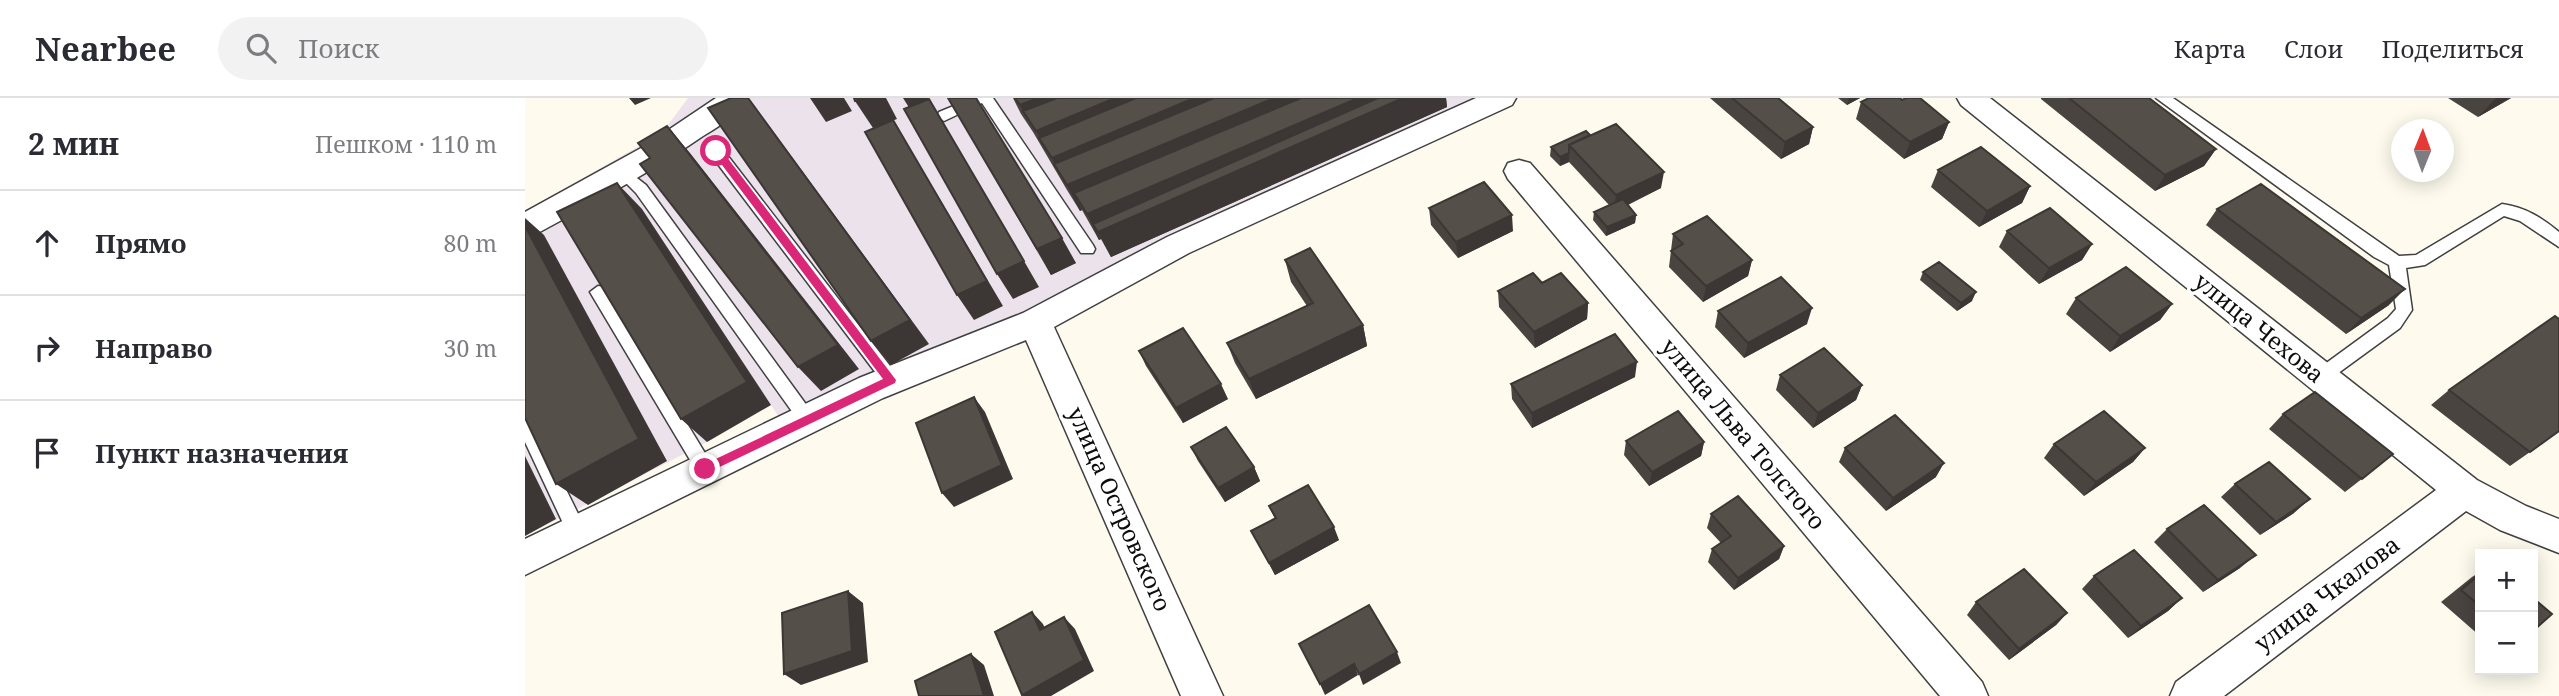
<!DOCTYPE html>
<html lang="ru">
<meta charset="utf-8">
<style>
body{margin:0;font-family:"Noto Serif",serif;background:#f2f2f3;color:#2b2b33}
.controls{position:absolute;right:21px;bottom:21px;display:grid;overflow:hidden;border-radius:0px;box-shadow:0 4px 18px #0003}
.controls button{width:63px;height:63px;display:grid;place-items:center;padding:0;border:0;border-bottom:2px solid #e1e1e2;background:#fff;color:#2b2b33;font:35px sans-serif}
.compass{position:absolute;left:1866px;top:21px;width:63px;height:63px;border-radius:50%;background:#fff;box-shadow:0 4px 18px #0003;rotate:1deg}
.stop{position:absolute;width:21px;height:21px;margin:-16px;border:5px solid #db2777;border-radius:50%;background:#fff}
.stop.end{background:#db2777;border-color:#fff;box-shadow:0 2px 7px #0008}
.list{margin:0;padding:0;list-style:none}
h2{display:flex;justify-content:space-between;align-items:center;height:91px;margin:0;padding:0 28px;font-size:30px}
h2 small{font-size:23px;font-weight:400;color:#7c7c81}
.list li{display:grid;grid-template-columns:46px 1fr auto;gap:21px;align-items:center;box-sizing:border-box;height:105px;padding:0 28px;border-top:2px solid #e1e1e2}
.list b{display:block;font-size:26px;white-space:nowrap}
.list em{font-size:23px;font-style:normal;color:#7c7c81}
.icon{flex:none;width:38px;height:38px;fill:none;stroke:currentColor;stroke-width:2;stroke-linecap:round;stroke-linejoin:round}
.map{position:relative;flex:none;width:2034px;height:598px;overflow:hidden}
header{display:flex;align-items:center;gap:42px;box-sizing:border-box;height:98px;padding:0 35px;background:#fff;border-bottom:2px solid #e1e1e2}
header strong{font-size:33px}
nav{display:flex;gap:38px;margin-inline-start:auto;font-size:24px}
.search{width:490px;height:63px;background:#f2f2f3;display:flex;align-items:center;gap:18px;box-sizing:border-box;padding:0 24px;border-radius:38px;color:#7c7c81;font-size:26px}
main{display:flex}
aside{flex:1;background:#fff}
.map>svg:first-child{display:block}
.industrial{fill:#ebe2ec}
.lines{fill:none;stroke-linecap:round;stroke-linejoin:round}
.lane-casing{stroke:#404040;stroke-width:3}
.street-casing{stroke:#404040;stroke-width:3}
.lane{fill:#fff;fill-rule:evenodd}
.street{fill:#fff;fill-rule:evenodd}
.wall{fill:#494440}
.shaded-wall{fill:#3c3734}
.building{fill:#554f4a;stroke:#3c3734;stroke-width:2}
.route{fill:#db2777}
.labels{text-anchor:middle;stroke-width:7;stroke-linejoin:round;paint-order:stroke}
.street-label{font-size:23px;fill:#0d0d0d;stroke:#fff}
</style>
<header>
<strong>Nearbee</strong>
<div class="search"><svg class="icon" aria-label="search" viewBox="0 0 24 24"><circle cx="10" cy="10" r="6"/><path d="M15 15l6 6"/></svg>Поиск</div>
<nav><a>Карта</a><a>Слои</a><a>Поделиться</a></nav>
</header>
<main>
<aside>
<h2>2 мин<small>Пешком · 110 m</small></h2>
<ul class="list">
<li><svg class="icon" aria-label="ahead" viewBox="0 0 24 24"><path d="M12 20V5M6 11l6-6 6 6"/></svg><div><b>Прямо</b></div><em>80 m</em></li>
<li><svg class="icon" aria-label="right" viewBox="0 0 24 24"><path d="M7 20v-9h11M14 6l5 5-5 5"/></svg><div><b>Направо</b></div><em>30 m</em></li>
<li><svg class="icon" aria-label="arrive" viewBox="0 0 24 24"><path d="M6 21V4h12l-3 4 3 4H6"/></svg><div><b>Пункт назначения</b></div></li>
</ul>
</aside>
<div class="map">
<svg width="2034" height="598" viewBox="0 0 2034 598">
<rect width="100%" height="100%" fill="#fefbee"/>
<path class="industrial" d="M163,0H961L512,210L256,322L246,307L182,344L0,438V113L137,35Z"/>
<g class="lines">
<defs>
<path id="lane" d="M468,0L568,147L570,151L568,155H556L457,5L419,23L412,18L414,14L448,0Z
M1631,0H1648L1874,158L1891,157L1977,106C2000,109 2017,120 2034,134V149L1995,123L1979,118L1900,167L1881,170L1887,212L1875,230L1801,284H1789L1786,279L1789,274L1863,220L1871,211L1864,167L1849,159Z
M191,48L196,49L372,277L375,282L372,287H360L186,57L184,53Z
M99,70L121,87L288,316L291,321L288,326L282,328L276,326L111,95L91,75Z
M73,188L79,189L186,365L189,371L186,377L180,379L174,377L65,194Z
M0,318L6,320L59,428L61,434L59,440L52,442L45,440L0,344Z"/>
<path id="street" d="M191,0H213L216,6C208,21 189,31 175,40C123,76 66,106 11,136L0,140V114L118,49Z
M951,0H991L987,7L664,155L529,229L698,598H656L501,242L358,300L0,477V441L334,280L498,215L642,139Z
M1432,0H1465L1952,382L2001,408L2034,421V455L1975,432L1941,413L1699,598H1645L1651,584L1911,392L1436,7Z
M994,62L1005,65L1457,584L1463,598H1415L983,81L979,73L983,65Z"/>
</defs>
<use href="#lane" class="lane-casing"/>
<use href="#street" class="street-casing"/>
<use href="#lane" class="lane"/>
<use href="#street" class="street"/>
</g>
<path class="wall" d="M423,0L551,165L526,177Z
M488,0H921L922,9L586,159L576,141L574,142L557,112L555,113L542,92L508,34L496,16Z
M1185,0H1253L1288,29L1284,46L1256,61Z
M1313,0H1335L1322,7Z
M1516,0H1624L1691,51L1679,68L1630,93L1516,1Z
M1923,0H1986L1953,19Z
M1377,2L1424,24L1417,41L1379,61L1331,21L1336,4Z
M1065,37L1136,90L1103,107L1111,117L1110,125L1081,138L1068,122L1069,114L1084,107L1044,64L1035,68L1025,58L1026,49Z
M1413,72L1505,88L1497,105L1454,129L1406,89Z
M904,110L988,133L933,160L906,127Z
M1692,111L1864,207L1821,236L1681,127Z
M1482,133L1567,146L1557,162L1514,186L1474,149Z
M1148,136L1227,162L1223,178L1178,204L1144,169Z
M760,162L838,227L842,248L731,301L710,265L702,245L782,208L766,184Z
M1398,174L1447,203L1432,213L1395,182Z
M1017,185L1063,205L1062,221L1010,250L974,209L973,193Z
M1551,200L1647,206L1635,222L1585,254L1541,216Z
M1193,213L1282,226L1219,260L1190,229Z
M614,253L703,301L658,325L621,268Z
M1255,277L1337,287L1331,302L1288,330L1251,292Z
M1110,279L1007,330L987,301L986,286Z
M1924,292L2005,354L1985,368L1906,307Z
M1758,316L1851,370L1820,394L1744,331Z
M1101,343L1179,344L1176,358L1124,388L1099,357Z
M1529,346L1620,350L1608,364L1559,398L1519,360Z
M666,349L729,369L735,383L700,404L673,363Z
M1320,350L1411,379L1361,413L1314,364Z
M1710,386L1769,415L1735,437L1696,399Z
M744,408L814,442L750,477L726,433L750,421Z
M1186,416L1259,448L1254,461L1209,492L1183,464L1187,451L1196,445L1182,430Z
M1642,431L1715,470L1678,494L1629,444Z
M1955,474V538L1916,504L1947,479Z
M1569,478L1657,500L1643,513L1603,540L1557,491Z
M1451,504L1542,515L1531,527L1484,562L1442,517Z"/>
<path class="shaded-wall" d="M104,0H126L110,7Z
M285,0H319L327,13L301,24Z
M339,0H361L372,21L348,30L330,3Z
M378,0H403L409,11L390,19Z
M493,0H589L498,13L508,34L495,7Z
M590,0H663L514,40L524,59L511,33Z
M669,0H740L533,73L527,60Z
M749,0H817L549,95L557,112L555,113L542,87Z
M833,0H921L922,9L586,159L573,134L568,126L576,141L574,142L562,116Z
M1324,0H1335L1322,7Z
M1972,0H1986L1953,19L1969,2Z
M239,21L404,246L366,267L346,243Z
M368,22L384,49L478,208L449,222L432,197Z
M1424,24L1417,41L1379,61L1385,44Z
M142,28L165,55L334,271L296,293L273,269Z
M1288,29L1284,46L1256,61L1260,44Z
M1691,51L1679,68L1630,93L1640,77Z
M1044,55V64L1035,68V59Z
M1139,74L1136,90L1089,113L1091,97Z
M92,85L117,111L246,307L182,344L156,321Z
M1505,88L1497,105L1454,129L1462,113Z
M987,117L988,133L933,160L931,144Z
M1111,117L1110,125L1081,138L1082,129Z
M0,120L19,137L142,363L63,407L31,386L0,128Z
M537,140L551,165L526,177L512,151Z
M1567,146L1557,162L1514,186L1524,170Z
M1227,162L1223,178L1178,204L1181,188Z
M499,163L514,189L488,201L472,176Z
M1880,191L1864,207L1821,236L1836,220Z
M1451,194L1447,203L1432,213L1436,205Z
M1063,205L1062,221L1010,250L1009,234Z
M1647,206L1635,222L1585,254L1595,238Z
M1287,210L1282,226L1219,260L1223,245Z
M838,227L842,248L731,301L724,281Z
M1112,264L1110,279L1007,330V315Z
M696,286L703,301L658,325L651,310Z
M1337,287L1331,302L1288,330L1293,315Z
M449,299L460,314L488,381L429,409L417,395Z
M1179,344L1176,358L1124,388L1127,374Z
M1620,350L1608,364L1559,398L1571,384Z
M0,358L31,421L0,438Z
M1419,365L1411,379L1361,413L1368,400Z
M729,369L735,383L700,404L693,390Z
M1785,401L1769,415L1735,437L1751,424Z
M809,429L814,442L750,477L744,465Z
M1259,448L1254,461L1209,492L1213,480Z
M1731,457L1715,470L1678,494L1693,482Z
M323,493L338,505L343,564L276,587L259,576Z
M1657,500L1643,513L1603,540L1616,528Z
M507,514L518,526L526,544L515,532Z
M1542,515L1531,527L1484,562L1494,551Z
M539,519L550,531L569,573L526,598H498L497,597Z
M872,554L876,565L838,587L834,576Z
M446,556L459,567L469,598H459Z
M829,566L833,577L800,597L795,586Z"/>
<path class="building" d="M206,0H223L385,222L346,243L183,10Z
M329,0H339L330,3Z
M423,0H451L537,140L512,151Z
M490,0H513L495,7Z
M532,0H590L511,33L498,13Z
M611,0H669L527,60L514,40Z
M689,0H749L542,87L529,66Z
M776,0H833L562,116L549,95Z
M853,0H878L573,134L568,126Z
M1207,0H1253L1288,29L1260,44Z
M1344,0H1375L1377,2L1381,0H1395L1424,24L1385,44L1336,4Z
M1544,0H1624L1691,51L1640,77Z
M404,1L499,163L472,176L379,11Z
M368,22L462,183L432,197L340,34Z
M1091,26L1139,74L1091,97L1044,47Z
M142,28L313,247L273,269L115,66L125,60L113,45Z
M1061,33L1065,37L1044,47V55L1035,59L1026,49Z
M1456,49L1505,88L1462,113L1413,72Z
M959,84L987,117L931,144L904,110Z
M92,85L222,284L156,321L32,114Z
M1736,86L1880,191L1836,220L1692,111Z
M1098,101L1111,117L1082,129L1069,114Z
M1525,110L1567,146L1524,170L1482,133Z
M1182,118L1227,162L1181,188L1146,153L1158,146L1148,136Z
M0,128L114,341L31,386L0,320Z
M785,150L838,227L724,281L702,245L788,205L760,162Z
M1414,164L1451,194L1436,205L1398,174Z
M1601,169L1647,206L1595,238L1551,200Z
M1008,175L1017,185L1036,175L1063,205L1009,234L973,193Z
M1256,179L1287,210L1223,245L1193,213Z
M2030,218L2034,221V333L2005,354L1924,292Z
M658,230L696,286L651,310L614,253Z
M1090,236L1112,264L1007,315L986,286Z
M1299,250L1337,287L1293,315L1255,277Z
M1790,294L1868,356L1837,381L1758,316Z
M449,299L477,367L417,395L391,325Z
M1153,313L1179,344L1127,374L1101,343Z
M1579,313L1620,350L1571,384L1529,346Z
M1370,317L1419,365L1368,400L1320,350Z
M701,329L729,369L693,390L666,349Z
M1744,364L1785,401L1751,424L1710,386Z
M783,387L809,429L744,465L726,433L751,420L744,408Z
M1213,398L1259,448L1213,480L1187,451L1206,438L1186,416Z
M1679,407L1731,457L1693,482L1642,431Z
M1609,452L1657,500L1616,528L1569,478Z
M1499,471L1542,515L1494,551L1451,504Z
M1955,476V508L1936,492Z
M323,493L327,553L259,576L257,515Z
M2008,500L2027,516L2008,533Z
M844,507L872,554L834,576L829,566L795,586L774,546Z
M507,514L515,532L539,519L559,562L497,597L470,534Z
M446,556L459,598H394L390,583Z"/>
<path class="route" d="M188,50H195L371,282L370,285L180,376L174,371L176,368L358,281L188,55Z"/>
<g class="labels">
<g class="street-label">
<text transform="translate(1734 230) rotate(39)" y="8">улица Чехова</text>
<text transform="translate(1218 336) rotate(50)" y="8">улица Льва Толстого</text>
<text transform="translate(594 411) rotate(66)" y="8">улица Островского</text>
<text transform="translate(1802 496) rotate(-37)" y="8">улица Чкалова</text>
</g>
</g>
</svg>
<div class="controls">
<button>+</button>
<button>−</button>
</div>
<svg class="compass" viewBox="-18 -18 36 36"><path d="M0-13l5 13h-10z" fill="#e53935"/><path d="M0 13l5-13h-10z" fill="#7c7c81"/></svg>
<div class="stop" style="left:191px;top:53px"></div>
<div class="stop end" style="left:180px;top:371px"></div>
</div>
</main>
